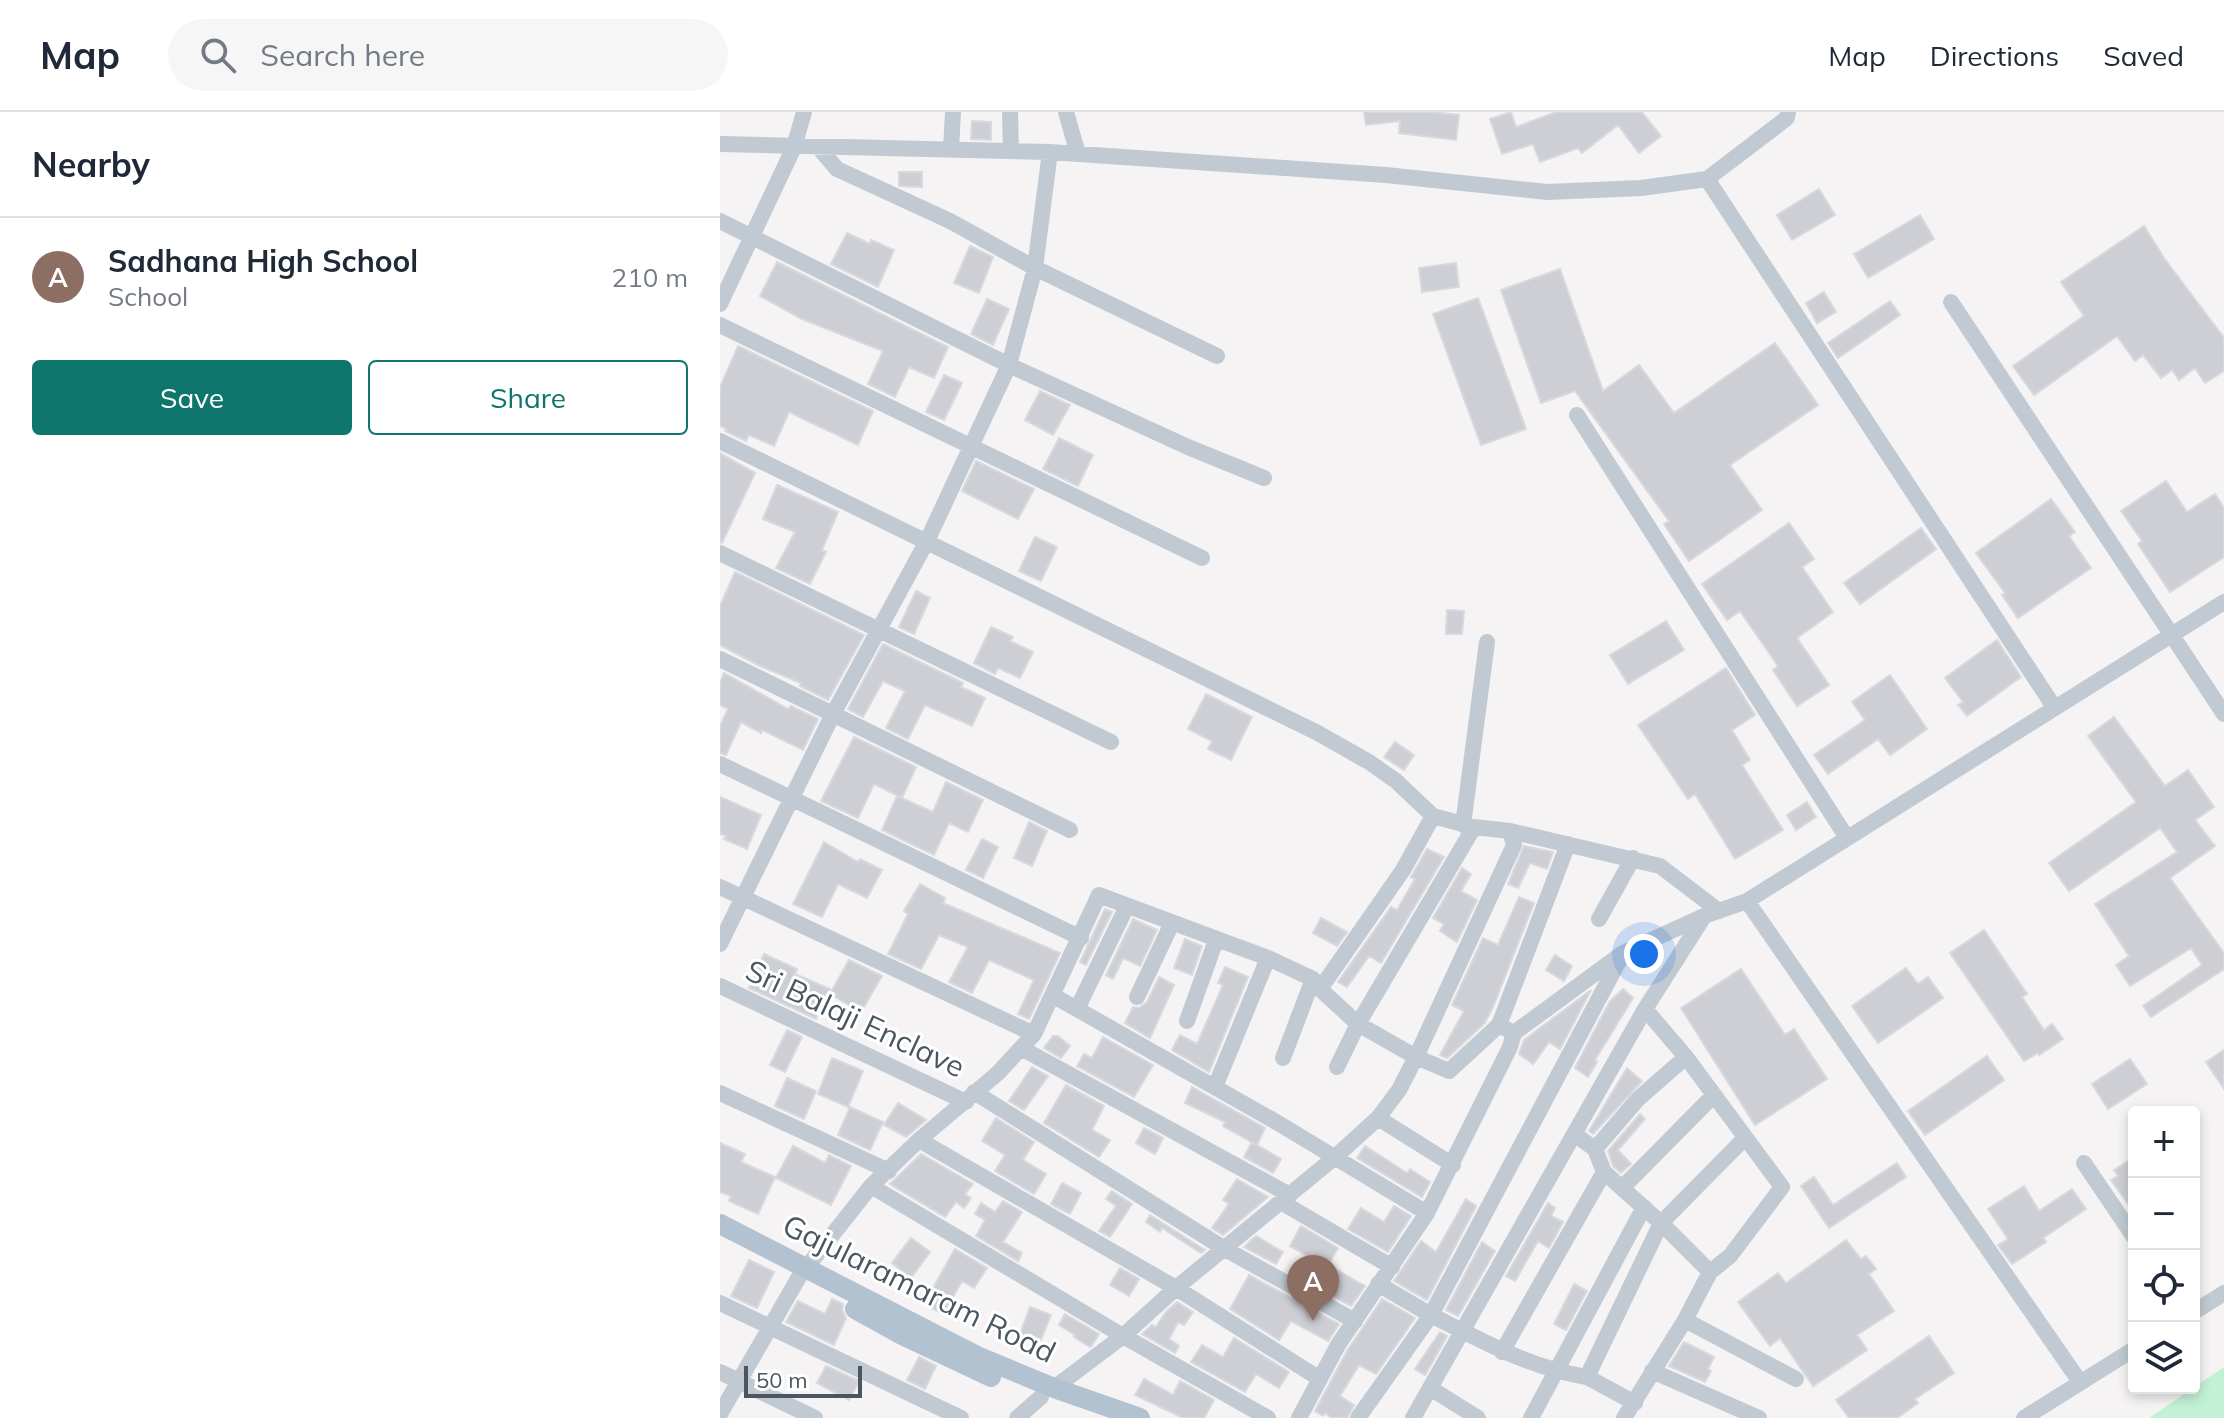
<!DOCTYPE html>
<meta charset="utf-8">
<style>
body{margin:0;font-family:Mulish,sans-serif;background:#f6f6f7;color:#1f2937}
.controls{position:absolute;right:24px;bottom:24px;display:grid;overflow:hidden;border-radius:8px;box-shadow:0 4px 12px #0003}
.controls button{width:72px;height:72px;display:grid;place-items:center;padding:0;border:0;border-bottom:2px solid #e0e1e3;background:#fff;color:#1f2937;font:40px sans-serif}
.scale{position:absolute;left:24px;bottom:20px;width:118px;box-sizing:border-box;padding-left:8px;border:4px solid #4a5661;border-top:0;font-size:22px;line-height:28px;white-space:nowrap;color:#4a5661;-webkit-text-stroke:6px #fff;paint-order:stroke}
.you{position:absolute;left:924px;top:842px;width:28px;height:28px;margin:-20px;border:6px solid #fff;border-radius:50%;background:#1a73e8;box-shadow:0 0 0 12px #1a73e833}
.badge{display:grid;place-items:center;width:52px;height:52px;border-radius:50%;background:#0f766e;color:#fff;font-size:26px;font-weight:700}
.pin{position:absolute;translate:-50% -66px;filter:drop-shadow(0 2px 4px #0008)}
.pin::after{content:'';position:absolute;top:42px;width:28px;height:24px;background:inherit;clip-path:polygon(0 0,100% 0,50% 100%)}
.list{margin:0;padding:0;list-style:none}
h2{display:flex;justify-content:space-between;align-items:center;height:104px;margin:0;padding:0 32px;font-size:34px}
h2 small{font-size:26px;font-weight:400;color:#747a83}
.list li{display:grid;grid-template-columns:52px 1fr auto;gap:24px;align-items:center;box-sizing:border-box;height:120px;padding:0 32px;border-top:2px solid #e0e1e3}
.list b{display:block;font-size:30px;white-space:nowrap}
.list p{margin:0;font-size:26px;white-space:nowrap;color:#747a83}
.list em{font-size:26px;font-style:normal;color:#747a83}
.actions{display:flex;gap:16px;padding:24px 32px}
.actions a{flex:1;padding:18px 0;border:2px solid #0f766e;border-radius:8px;text-align:center;font-size:28px;color:#0f766e}
.actions .main{background:#0f766e;color:#fff}
.icon{flex:none;width:44px;height:44px;fill:none;stroke:currentColor;stroke-width:2;stroke-linecap:round;stroke-linejoin:round}
.map{position:relative;flex:none;width:1504px;height:1306px;overflow:hidden}
header{display:flex;align-items:center;gap:48px;box-sizing:border-box;height:112px;padding:0 40px;background:#fff;border-bottom:2px solid #e0e1e3}
header strong{font-size:38px}
nav{display:flex;gap:44px;margin-inline-start:auto;font-size:28px}
.search{width:560px;height:72px;background:#f6f6f7;display:flex;align-items:center;gap:20px;box-sizing:border-box;padding:0 28px;border-radius:44px;color:#747a83;font-size:30px}
main{display:flex}
aside{flex:1;background:#fff}
.map>svg:first-child{display:block}
.green{fill:#c3f1d5}
.building{fill:#cdcfd5;stroke:#d7d9de;stroke-width:2}
.lines{fill:none;stroke-linecap:round;stroke-linejoin:round}
.minor{stroke:#c1cad2;stroke-width:16}
.major{stroke:#b3c2d1;stroke-width:20}
.labels{text-anchor:middle;stroke-width:6;stroke-linejoin:round;paint-order:stroke}
.street-label{font-size:30px;fill:#4a5661;stroke:#fff}
</style>
<header>
<strong>Map</strong>
<div class="search"><svg class="icon" aria-label="search" viewBox="0 0 24 24"><circle cx="10" cy="10" r="6"/><path d="M15 15l6 6"/></svg>Search here</div>
<nav><a>Map</a><a>Directions</a><a>Saved</a></nav>
</header>
<main>
<aside>
<h2>Nearby<small></small></h2>
<ul class="list">
<li><span class="badge" style="background:#8d6e63">A</span><div><b>Sadhana High School</b><p>School</p></div><em>210 m</em></li>
</ul>
<div class="actions"><a class="main">Save</a><a>Share</a></div>
</aside>
<div class="map">
<svg width="1504" height="1306" viewBox="0 0 1504 1306">
<rect width="100%" height="100%" fill="#f5f3f3"/>
<path class="green" d="M1504,1255V1306H1429Z"/>
<path class="building" d="M644,0H709L739,3L736,28L679,21L680,9L646,13Z
M791,0L796,15L836,0H922L941,24L919,41L898,13L862,41L858,36L820,50L813,32L782,42L770,7Z
M252,9L271,10V28L251,27Z
M179,60H202V75L179,74Z
M1099,77L1115,103L1072,128L1057,103Z
M1200,103L1214,127L1148,166L1134,142Z
M1424,114L1444,146L1504,226V259L1485,271L1475,256L1459,268L1452,258L1441,266L1423,243L1415,249L1397,224L1314,283L1293,254L1364,204L1341,170Z
M127,121L150,132L151,128L174,138L158,175L111,152Z
M250,134L273,145L259,181L234,171Z
M57,150L228,235L214,266L189,255L175,285L148,272L163,239L82,207L40,184Z
M736,151L739,175L702,180L699,156Z
M840,157L883,279L919,253L954,301L1055,231L1098,293L1010,353L1042,398L969,449L944,412L949,409L855,279L821,291L781,178Z
M1104,180L1116,200L1097,211L1086,191Z
M758,186L806,317L761,333L713,202Z
M267,187L289,197L273,233L251,222Z
M1170,189L1180,203L1118,246L1108,231Z
M18,234L153,299L138,333L69,300L54,334L29,323L26,329L5,319L6,317L0,314V275Z
M224,263L242,271L224,308L206,300Z
M320,279L350,293L333,323L305,308Z
M339,326L373,343L358,374L323,357Z
M0,341L35,361L2,431L0,430Z
M256,349L314,377L298,407L242,379Z
M1446,369L1467,400L1495,382L1504,396V445L1450,480L1418,432L1422,429L1401,399Z
M57,373L118,400L102,438L106,440L90,472L56,456L75,420L43,407Z
M1331,387L1355,420L1349,424L1371,456L1298,506L1282,483L1285,481L1256,441Z
M1069,411L1094,447L1082,455L1113,500L1077,526L1109,573L1077,594L1053,558L1058,554L1020,499L1007,508L982,472Z
M1201,416L1216,437L1140,492L1124,471Z
M315,425L337,435L321,469L299,459Z
M15,460L144,523L108,588L80,574L81,571L42,555L0,533V494Z
M196,479L210,486L194,522L179,515Z
M727,498L744,499L742,522H726Z
M946,509L964,538L908,572L890,543Z
M271,515L293,525L290,529L313,540L300,566L278,556L275,562L254,551Z
M1277,528L1301,565L1247,604L1238,593L1243,590L1225,566Z
M163,532L243,571L241,575L265,586L252,614L205,593L188,627L166,616L185,579L163,569L143,605L128,597Z
M1006,556L1035,603L1012,618L1030,648L1022,653L1063,718L1015,747L975,682L968,687L918,613Z
M4,561L68,597L71,594L98,607L83,638L42,618L41,621L21,610L6,643L0,641V614L8,597L0,593V571Z
M1170,563L1207,617L1170,643L1158,627L1108,662L1094,643L1145,608L1132,590Z
M486,582L532,605L511,648L488,637L492,629L468,617Z
M1394,605L1445,674L1468,658L1494,695L1475,708L1495,734L1450,766L1504,841V857L1431,905L1423,894L1482,853L1471,836L1410,874L1396,853L1409,844L1375,792L1457,740L1440,716L1349,779L1329,751L1416,690L1368,624Z
M134,625L196,655L182,686L154,672L138,706L101,689Z
M675,630L694,643L684,658L664,645Z
M226,670L263,688L248,720L229,711L214,743L162,718L177,684L213,700Z
M0,685L41,703L27,737L4,727L6,724L0,722Z
M1087,690L1096,705L1076,718L1067,703Z
M309,710L327,719L312,754L294,746Z
M262,727L278,735L263,766L246,758Z
M104,730L138,750L140,747L162,758L147,786L118,772L102,805L73,792Z
M804,734L833,740L827,757L810,751L798,776L788,772Z
M707,737L724,745L661,851L649,844L627,875L618,870L671,795L677,798L695,767L691,765Z
M742,756L751,762L741,779L757,788L737,830L720,819L724,812L713,806Z
M200,772L225,786L223,791L340,841L309,907L298,902L314,868L269,848L252,881L229,870L248,835L219,823L201,857L168,842L188,802L184,799Z
M799,785L814,791L773,895L764,912L727,946L720,943L744,899L732,893L763,826L778,833Z
M385,797L392,800L366,853L360,850Z
M601,806L627,820L617,834L593,821Z
M413,807L437,818L420,854L403,846L393,867L386,863Z
M1264,818L1307,882L1302,885L1324,918L1332,912L1343,927L1319,943L1318,941L1304,949L1230,841Z
M465,827L482,834L472,863L454,856Z
M44,842L77,857L75,862L110,877L96,907L29,876Z
M835,843L852,854L844,869L826,858Z
M129,848L162,864L141,900L110,882Z
M505,855L528,865L489,960L452,938L460,923L477,932L503,873L498,871Z
M1186,856L1198,872L1208,865L1223,886L1158,931L1132,894Z
M1021,857L1065,923L1074,917L1107,967L1035,1013L961,896Z
M439,865L454,873L430,926L405,911L413,895L419,896L427,890Z
M903,877L913,886L875,948L877,950L868,965L855,956L890,889Z
M871,878L840,937L829,930L813,952L799,942L804,928Z
M67,918L82,925L65,960L50,953Z
M333,924H338L350,934L341,946L324,936Z
M383,925L433,953L414,985L357,954L364,942L372,946Z
M1504,938V977L1486,950Z
M1267,944L1284,968L1205,1023L1188,999Z
M112,946L143,959L128,995L98,982Z
M1410,947L1427,972L1388,997L1372,972Z
M312,955L328,964L304,998L289,989Z
M907,956L922,969L873,1022L869,1019Z
M67,966L96,979L84,1007L55,994Z
M346,973L384,994L372,1018L390,1028L379,1045L324,1011Z
M472,975L545,1016L537,1033L503,1014L505,1010L465,991Z
M178,991L206,1008L186,1025L164,1013Z
M130,995L163,1010L150,1038L118,1023Z
M920,1002L925,1007L898,1038L911,1052L901,1061L893,1054L888,1039Z
M276,1006L314,1030L303,1048L326,1062L314,1082L275,1059L285,1043L262,1029Z
M424,1016L443,1026L435,1042L416,1031Z
M532,1030L561,1047L553,1061L524,1045Z
M0,1031L25,1042L21,1050L55,1065L38,1102L9,1089L11,1084L0,1080Z
M73,1034L105,1051L109,1043L131,1054L111,1093L56,1066Z
M645,1034L687,1061L690,1057L710,1070L702,1085L637,1046Z
M201,1042L253,1072L245,1082L251,1086L244,1096L236,1090L225,1105L170,1072Z
M1414,1045V1100L1391,1068L1398,1064L1394,1058Z
M1177,1051L1186,1065L1109,1116L1081,1074L1094,1065L1113,1093Z
M517,1067L548,1085L503,1123L492,1116L509,1092L503,1088Z
M342,1071L361,1081L350,1102L331,1092Z
M1304,1074L1319,1099L1352,1077L1366,1097L1323,1126L1326,1130L1292,1152L1278,1133L1288,1127L1268,1097Z
M392,1079L412,1092L390,1125L379,1119L396,1094L386,1087Z
M746,1087L756,1094L707,1188L674,1169L701,1129L716,1140Z
M283,1089L302,1100L283,1130L302,1141L298,1149L256,1124L265,1108L255,1102L261,1091L275,1100Z
M828,1091L835,1096L831,1104L843,1110L829,1136L818,1129L795,1169L786,1164Z
M674,1094L691,1104L668,1140L628,1117L641,1096L664,1110Z
M430,1103L485,1138L481,1141L442,1116L440,1120L426,1110Z
M581,1114L618,1136L608,1153L645,1174L631,1194L578,1165L589,1145L570,1134Z
M536,1124L563,1140L556,1152L524,1135Z
M191,1126L210,1140L191,1166L172,1151Z
M1126,1128L1141,1147L1146,1144L1156,1157L1149,1162L1174,1199L1137,1223L1147,1238L1093,1274L1060,1226L1050,1234L1018,1190L1058,1161L1066,1171Z
M762,1130L775,1139L738,1204L726,1198Z
M235,1137L267,1156L254,1176L242,1169L223,1202L204,1192Z
M29,1148L54,1160L37,1196L11,1184Z
M400,1156L419,1167L409,1184L390,1173Z
M529,1163L619,1212L608,1229L571,1209L559,1228L510,1197Z
M854,1172L867,1179L846,1218L834,1212Z
M112,1187L123,1192L122,1198L126,1206L114,1233L66,1210L78,1189L105,1202Z
M662,1187L695,1206L656,1262L639,1253L620,1284L634,1293L627,1306H612L605,1301L603,1304L595,1299L627,1239Z
M457,1190L473,1200L464,1213L458,1210L449,1227L459,1234L455,1241L422,1222L432,1213L436,1215L446,1200Z
M310,1195L331,1203L320,1230L300,1222Z
M345,1202L379,1222L372,1233L370,1235L354,1225L355,1223L339,1213Z
M720,1220L727,1224L705,1263L695,1257Z
M1209,1224L1234,1261L1195,1287L1198,1291L1177,1306H1129L1116,1288Z
M514,1226L569,1260L559,1276L536,1262L525,1280L471,1250L482,1233L503,1245Z
M964,1230L994,1245L988,1257L991,1259L985,1270L949,1254Z
M199,1245L216,1254L205,1277L187,1268Z
M106,1254L139,1269L129,1288L97,1271Z
M424,1267L453,1283L460,1269L494,1288L484,1306H463L415,1283Z"/>
<g class="lines">
<path class="minor" d="M290,0L291,39
M346,0L358,42
M0,32L330,40L666,63L827,80L921,76L987,67L1067,6L1068,0
M99,36L117,57L230,109L315,156L497,244
M231,38L233,0
M987,67L1334,595
M0,109L289,253L468,335L544,366
M1231,190L1504,602
M0,192L74,35L84,0
M0,213L482,446
M857,303L1127,726
M0,329L596,620L649,650L676,669L713,704L754,715L790,719L940,754L999,799
M0,441L391,630
M0,547L350,718
M0,652L361,826
M743,713L767,530
M0,775L314,922
M1027,789L1360,1270
M879,807L913,746
M0,832L113,602L207,429L289,253L315,156L330,40
M0,874L246,990
M600,877L683,758L713,704
M334,884L558,1011L707,1101
M417,885L452,811
M357,897L407,794
M467,909L496,828
M779,913L848,732
M301,936L570,1083
M563,946L593,867
M617,955L638,912L754,715
M495,975L548,846
M254,980L505,1137L635,1209
M0,981L169,1059
M658,1006L733,1053
M854,1022L875,1037L884,1060L941,1111L990,1160
M199,1028L456,1176L600,1267
M875,1037L918,987L966,945
M1364,1051L1414,1125
M151,1074L403,1224L548,1306
M902,1076L994,983
M561,1090L672,1155
M0,1191L241,1306
M1474,1200L1504,1181
M965,1208L1076,1267
M782,1240L884,1060
M932,1259L1039,1306
M0,1260L95,1306
M867,1265C810,1256 762,1229 711,1203L901,845
M334,1276L403,1224L456,1176L614,1046L658,1006L679,978L696,945L794,733L790,719
M710,1276L758,1306
M915,1291L867,1265L941,1111L1025,1026
M0,1302L79,1165L151,1074L199,1028L278,961L314,922L379,783L548,846L593,867L600,877L638,912L696,945L729,959L779,913L794,921L903,841L984,804L1027,789L1504,490
M297,1306L321,1285
M579,1306L618,1233L707,1101L790,935L794,921
M638,1306L711,1203L658,1172
M693,1306L925,897L983,806
M811,1306L924,1095
M904,1306L965,1208L990,1160L1010,1144L1062,1075L966,945L925,897
M1304,1306L1414,1237"/>
<path class="major" d="M0,1112L257,1244L334,1276L420,1306
M135,1197L182,1223L271,1265"/>
</g>
<g class="labels">
<g class="street-label">
<text transform="translate(135 907) rotate(25)" y="10">Sri Balaji Enclave</text>
<text transform="translate(199 1177) rotate(26)" y="10">Gajularamaram Road</text>
</g>
</g>
</svg>
<div class="controls">
<button>+</button>
<button>−</button>
<button><svg class="icon" aria-label="locate" viewBox="0 0 24 24"><circle cx="12" cy="12" r="6"/><path d="M12 2v4M12 18v4M2 12h4M18 12h4"/></svg></button>
<button><svg class="icon" aria-label="layers" viewBox="0 0 24 24"><path d="M12 4l9 5-9 5-9-5zM3 14l9 5 9-5"/></svg></button>
</div>
<div class="scale">50 m</div>
<div class="you"></div>
<div class="pin badge" style="left:593px;top:1209px;background:#8d6e63">A</div>
</div>
</main>
